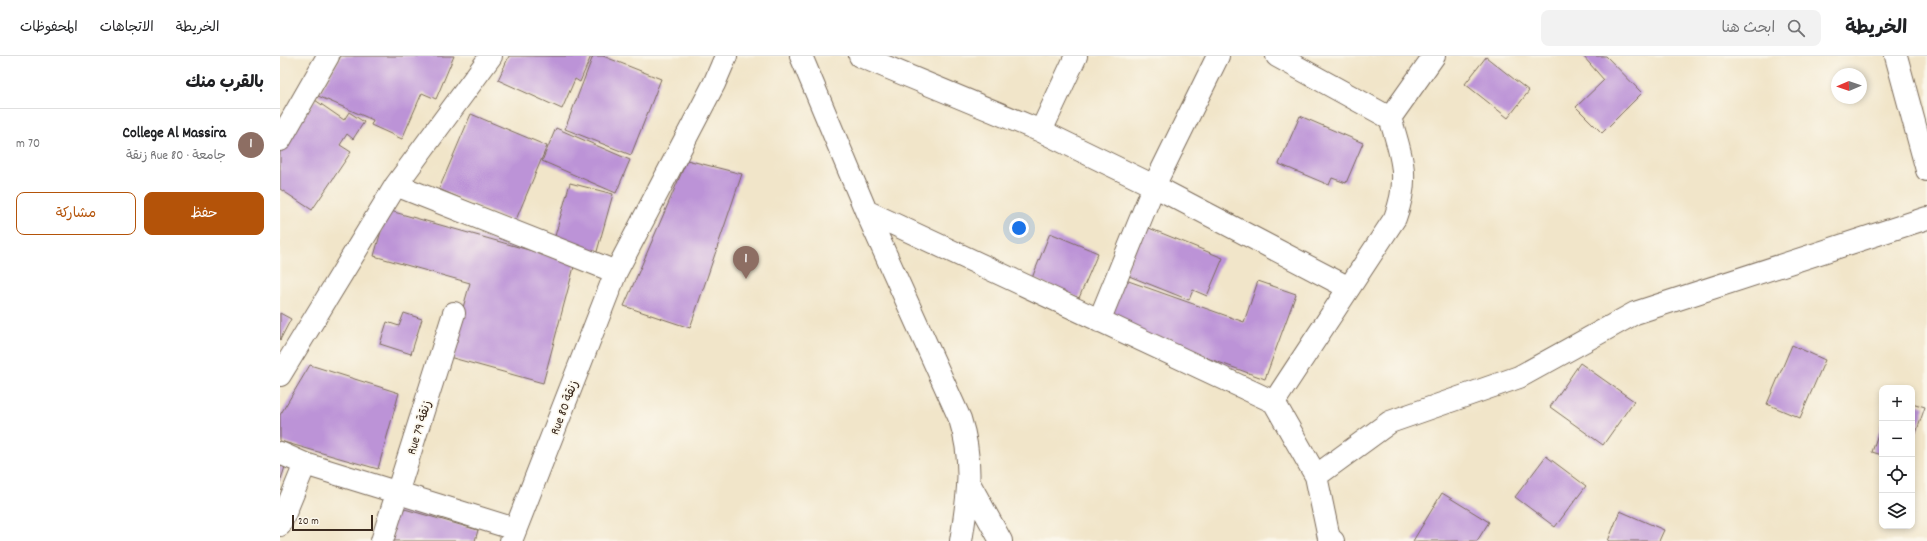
<!DOCTYPE html>
<html lang="ar">
<meta charset="utf-8">
<style>
body{margin:0;font-family:Dekko,"Playpen Sans Arabic",sans-serif;background:#f2f2f2;color:#202124;direction:rtl}
.controls{position:absolute;right:12px;bottom:12px;display:grid;overflow:hidden;border-radius:8px;box-shadow:0 2px 6px #0003}
.controls button{width:36px;height:36px;display:grid;place-items:center;padding:0;border:0;border-bottom:1px solid #e0e0e0;background:#fff;color:#202124;font:20px sans-serif}
.compass{position:absolute;left:1551px;top:12px;width:36px;height:36px;border-radius:50%;background:#fff;box-shadow:0 2px 6px #0003;rotate:268deg}
.scale{position:absolute;left:12px;bottom:10px;width:81px;box-sizing:border-box;padding-left:4px;border:2px solid #3b2a1e;border-top:0;font-size:11px;line-height:14px;white-space:nowrap;color:#3b2a1e;-webkit-text-stroke:3px #fbf7ec;paint-order:stroke}
.you{position:absolute;left:739px;top:172px;width:14px;height:14px;margin:-10px;border:3px solid #fff;border-radius:50%;background:#1a73e8;box-shadow:0 0 0 6px #1a73e833}
.badge{display:grid;place-items:center;width:26px;height:26px;border-radius:50%;background:#b45309;color:#fff;font-size:13px;font-weight:700}
.pin{position:absolute;translate:-50% -33px;filter:drop-shadow(0 1px 2px #0008)}
.pin::after{content:'';position:absolute;top:21px;width:14px;height:12px;background:inherit;clip-path:polygon(0 0,100% 0,50% 100%)}
.list{margin:0;padding:0;list-style:none}
h2{display:flex;justify-content:space-between;align-items:center;height:52px;margin:0;padding:0 16px;font-size:17px}
h2 small{font-size:13px;font-weight:400;color:#757577}
.list li{display:grid;grid-template-columns:26px 1fr auto;gap:12px;align-items:center;box-sizing:border-box;height:72px;padding:0 16px;border-top:1px solid #e0e0e0}
.list b{display:block;font-size:15px;white-space:nowrap}
.list p{margin:0;font-size:13px;white-space:nowrap;color:#757577}
.list em{font-size:13px;font-style:normal;color:#757577}
.actions{display:flex;gap:8px;padding:12px 16px}
.actions a{flex:1;padding:9px 0;border:1px solid #b45309;border-radius:8px;text-align:center;font-size:14px;color:#b45309}
.actions .main{background:#b45309;color:#fff}
.icon{flex:none;width:22px;height:22px;fill:none;stroke:currentColor;stroke-width:2;stroke-linecap:round;stroke-linejoin:round}
.map{position:relative;flex:none;width:1647px;height:485px;overflow:hidden;direction:ltr}
header{display:flex;align-items:center;gap:24px;box-sizing:border-box;height:56px;padding:0 20px;background:#fff;border-bottom:1px solid #e0e0e0}
header strong{font-size:19px}
nav{display:flex;gap:22px;margin-inline-start:auto;font-size:14px}
.search{width:280px;height:36px;background:#f2f2f2;display:flex;align-items:center;gap:10px;box-sizing:border-box;padding:0 14px;border-radius:8px;color:#757577;font-size:15px}
main{display:flex}
aside{flex:1;background:#fff}
.map>svg:first-child{display:block}
.building{fill:#bc93d7}
.lines{fill:none;stroke-linecap:round;stroke-linejoin:round}
.street-casing{stroke:#7b6b5a;stroke-width:24}
.street{stroke:#fff;stroke-width:22}
.labels{text-anchor:middle;stroke-width:3.5;stroke-linejoin:round;paint-order:stroke}
.street-label{font-size:13px;fill:#3b2a1e;stroke:#fbf7ec}
</style>
<header>
<strong>الخريطة</strong>
<div class="search"><svg class="icon" aria-label="search" viewBox="0 0 24 24"><circle cx="10" cy="10" r="6"/><path d="M15 15l6 6"/></svg>ابحث هنا</div>
<nav><a>الخريطة</a><a>الاتجاهات</a><a>المحفوظات</a></nav>
</header>
<main>
<div class="map">
<svg width="1647" height="485" viewBox="0 0 1647 485">
<rect width="100%" height="100%" fill="#fbf7ec"/>
<filter id="ink" filterUnits="userSpaceOnUse"><feTurbulence type="fractalNoise" baseFrequency=".025" numOctaves="2"/><feDisplacementMap in="SourceGraphic" scale="8" xChannelSelector="R" yChannelSelector="G"/><feConvolveMatrix kernelMatrix="1 2 1 2 8 2 1 2 1" color-interpolation-filters="sRGB"/></filter>
<filter id="wash" filterUnits="userSpaceOnUse"><feTurbulence type="fractalNoise" baseFrequency=".012" numOctaves="4" result="noise"/><feDisplacementMap in="SourceGraphic" scale="16" xChannelSelector="R" yChannelSelector="G"/><feGaussianBlur stdDeviation="0.9" result="paint"/><feColorMatrix in="noise" values="0 0 0 0 0 0 0 0 0 0 0 0 0 0 0 0 0 1.4 0 .05"/><feComposite in="paint" operator="in"/></filter>
<g filter="url(#wash)">
<rect width="100%" height="100%" fill="#f1e5c9"/>
<g id="blocks">
<path class="building" d="M61,0H174L156,43L142,37L122,83L91,69L93,64L38,40Z
M229,0H311L300,26L295,23L282,53L218,24Z
M313,0H323L381,23L351,99L285,73Z
M1303,0H1326L1362,37L1322,77L1296,51L1324,24Z
M1206,1L1249,35L1228,62L1185,28Z
M35,44L64,64L69,56L84,66L73,83L67,78L60,89L71,96L32,154L0,133V95Z
M191,58L267,90L235,166L159,133Z
M1020,60L1083,87L1066,127L1052,122L1049,129L999,108Z
M276,72L350,104L336,137L262,105Z
M407,104L462,118L410,272L344,250Z
M290,127L333,138L316,199L273,187Z
M107,154L295,207L263,327L169,301L190,227L94,200Z
M864,170L943,202L927,240L913,234L909,244L844,218Z
M770,177L818,197L799,242L752,222Z
M840,222L964,266L978,225L1016,238L985,323L825,265Z
M0,257L11,263L0,284Z
M124,257L142,263L131,298L100,288L107,266L119,270Z
M1512,289L1545,304L1520,362L1487,348Z
M1300,307L1354,345L1323,389L1270,351Z
M30,309L119,337L98,413L0,385V359Z
M1632,347L1645,351L1632,389Z
M1602,366V399L1592,396Z
M1266,400L1306,430L1275,471L1235,441Z
M0,410L5,411L0,426Z
M1162,437L1209,466L1197,485H1133Z
M114,450L198,474L195,485H104Z
M1340,455L1384,474L1379,485H1328Z"/>
</g>
</g>
<g filter="url(#ink)">
<use href="#blocks" fill-opacity="0" stroke="#7b6b5a" stroke-width="1"/>
<g class="lines">
<defs>
<path id="street" d="M521,0L586,155L680,363C694,407 688,441 681,485
M580,0L761,75L874,130L1069,232
M1616,0L1647,114
M1110,62L1154,0
M761,75L796,0
M0,84L48,0
M116,129L336,216
M586,155L994,346L1036,420L1049,482L1053,485
M819,265L874,130L938,0
M0,319L116,129L211,0
M994,346L1115,162C1130,123 1122,100 1110,62L997,0
M0,397L25,408L235,473
M1036,420L1110,366L1239,321L1355,257L1647,162
M689,427L721,485
M0,469L25,408
M102,485L174,257
M231,485L336,216L434,28L446,0"/>
</defs>
<use href="#street" class="street-casing"/>
<use href="#street" class="street"/>
</g>
</g>
<g class="labels">
<g class="street-label">
<text transform="translate(283 351) rotate(-69)" y="5">Rue 80 زنقة</text>
<text transform="translate(138 371) rotate(-73)" y="5">Rue 79 زنقة</text>
</g>
</g>
</svg>
<div class="controls">
<button>+</button>
<button>−</button>
<button><svg class="icon" aria-label="locate" viewBox="0 0 24 24"><circle cx="12" cy="12" r="6"/><path d="M12 2v4M12 18v4M2 12h4M18 12h4"/></svg></button>
<button><svg class="icon" aria-label="layers" viewBox="0 0 24 24"><path d="M12 4l9 5-9 5-9-5zM3 14l9 5 9-5"/></svg></button>
</div>
<svg class="compass" viewBox="-18 -18 36 36"><path d="M0-13l5 13h-10z" fill="#e53935"/><path d="M0 13l5-13h-10z" fill="#757577"/></svg>
<div class="scale">20 m</div>
<div class="you"></div>
<div class="pin badge" style="left:466px;top:223px;background:#8d6e63">1</div>
</div>
<aside>
<h2>بالقرب منك<small></small></h2>
<ul class="list">
<li><span class="badge" style="background:#8d6e63">1</span><div><b>College Al Massira</b><p>جامعة · Rue 80 زنقة</p></div><em>70 m</em></li>
</ul>
<div class="actions"><a class="main">حفظ</a><a>مشاركة</a></div>
</aside>
</main>
